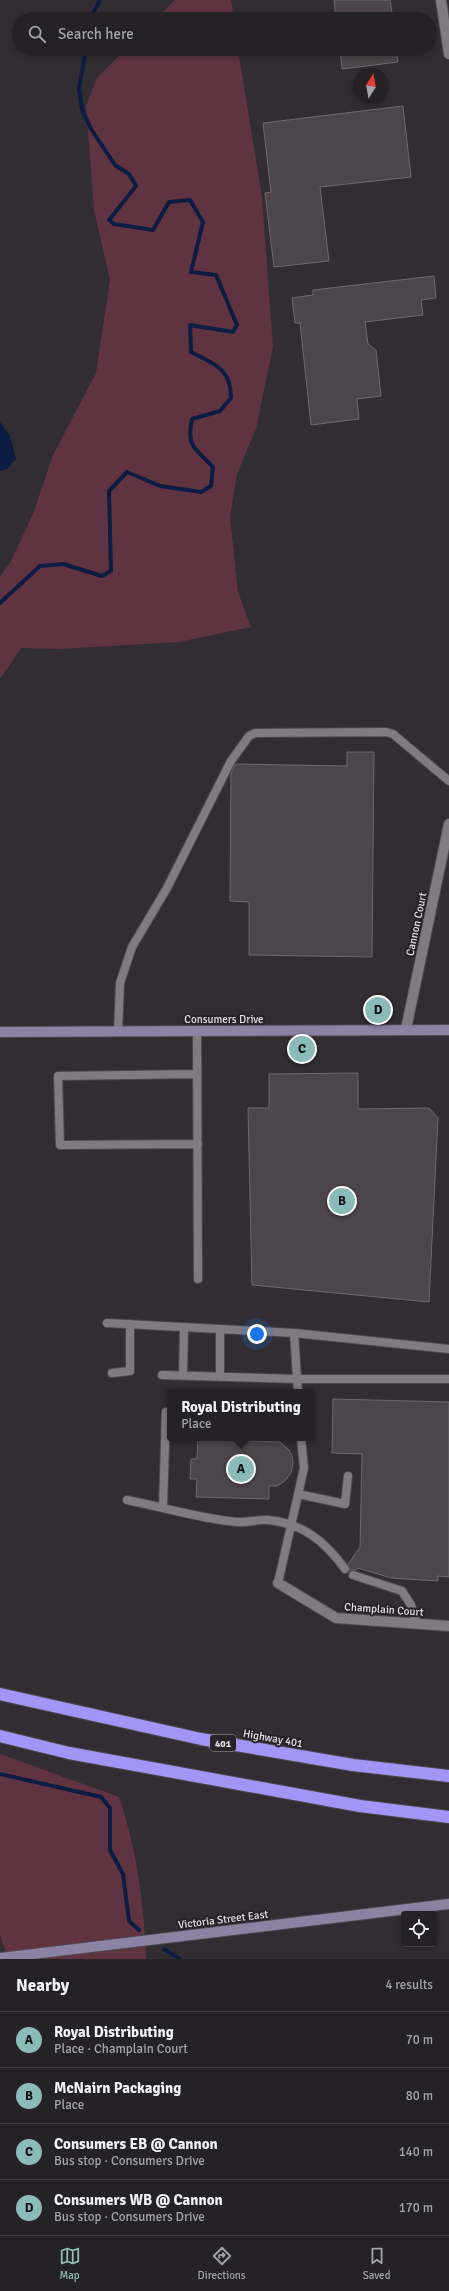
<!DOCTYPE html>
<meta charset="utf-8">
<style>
body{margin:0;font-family:Signika,sans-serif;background:#2d2a2e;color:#f1f3f6}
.controls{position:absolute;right:12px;bottom:12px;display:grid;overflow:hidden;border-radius:4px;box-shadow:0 2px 6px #0003}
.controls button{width:36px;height:36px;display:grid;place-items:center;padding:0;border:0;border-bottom:1px solid #423f43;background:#252226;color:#f1f3f6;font:20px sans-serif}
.compass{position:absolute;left:353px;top:68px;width:36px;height:36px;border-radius:50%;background:#252226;box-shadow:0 2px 6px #0003;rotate:11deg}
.you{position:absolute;left:257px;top:1334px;width:14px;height:14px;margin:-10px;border:3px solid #fff;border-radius:50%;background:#1a73e8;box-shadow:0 0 0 6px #1a73e833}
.badge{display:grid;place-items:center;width:26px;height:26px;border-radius:50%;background:#8bbbb9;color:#111;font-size:13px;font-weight:700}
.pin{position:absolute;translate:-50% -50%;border:2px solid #fff;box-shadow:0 1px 4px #0006}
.popup{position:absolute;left:167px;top:1389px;width:148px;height:52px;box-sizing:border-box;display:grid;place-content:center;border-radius:4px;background:#252226;filter:drop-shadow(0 1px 3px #0005);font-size:13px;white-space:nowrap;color:#a3a4a7}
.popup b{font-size:15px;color:#f1f3f6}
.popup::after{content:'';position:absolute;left:50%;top:100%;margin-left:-8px;border:8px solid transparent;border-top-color:#252226}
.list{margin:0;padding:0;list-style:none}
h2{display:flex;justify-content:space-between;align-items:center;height:52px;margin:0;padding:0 16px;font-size:17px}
h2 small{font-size:13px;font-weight:400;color:#a3a4a7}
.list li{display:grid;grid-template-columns:26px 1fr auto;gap:12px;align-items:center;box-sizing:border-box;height:56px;padding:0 16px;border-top:1px solid #423f43}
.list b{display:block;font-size:15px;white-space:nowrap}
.list p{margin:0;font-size:13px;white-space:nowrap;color:#a3a4a7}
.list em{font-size:13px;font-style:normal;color:#a3a4a7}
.icon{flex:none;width:22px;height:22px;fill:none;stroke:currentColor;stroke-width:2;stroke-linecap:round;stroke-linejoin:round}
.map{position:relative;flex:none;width:449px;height:1959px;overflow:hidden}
.search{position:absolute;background:#252226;box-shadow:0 2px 6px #0003;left:12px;right:12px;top:12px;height:44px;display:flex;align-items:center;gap:10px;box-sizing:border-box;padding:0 14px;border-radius:22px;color:#a3a4a7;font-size:15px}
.sheet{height:276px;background:#252226}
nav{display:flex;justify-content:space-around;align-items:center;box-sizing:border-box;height:56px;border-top:1px solid #423f43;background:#252226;font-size:11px;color:#a3a4a7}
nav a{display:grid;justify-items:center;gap:2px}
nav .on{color:#8bbbb9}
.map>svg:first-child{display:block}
.green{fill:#603341}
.water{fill:#0c1c42}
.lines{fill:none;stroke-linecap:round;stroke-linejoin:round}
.stream{stroke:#0c1c42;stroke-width:4}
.building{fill:#4c4549;stroke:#6f686d}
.service-casing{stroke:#4d4a4f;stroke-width:10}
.minor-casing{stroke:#4d4a4f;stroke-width:12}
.secondary-casing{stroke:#4d4a4f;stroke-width:12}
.motorway-casing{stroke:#4d4a4f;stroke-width:14}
.service{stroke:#807b82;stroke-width:8}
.minor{stroke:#807b82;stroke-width:10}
.secondary{stroke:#8a83a4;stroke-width:10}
.motorway{stroke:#a295f5;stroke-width:12}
.labels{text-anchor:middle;stroke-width:4;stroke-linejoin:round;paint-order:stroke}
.shield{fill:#272329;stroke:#a9a7ab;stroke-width:1}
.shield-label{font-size:10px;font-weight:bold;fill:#e1dfe3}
.street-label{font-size:11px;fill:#e1dfe3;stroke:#272329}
</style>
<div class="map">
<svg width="449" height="1959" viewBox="0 0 449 1959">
<rect width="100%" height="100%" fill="#312d33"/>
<path class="green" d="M175,0H231L234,19H156Z
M126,49H238L262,197L273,347L256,429L237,474L230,517L238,592L251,627L179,642L60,649L21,648L0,679V577L11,561L33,514L53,455L96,373L110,280L94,210L86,106L97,78Z
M0,1754L119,1797C137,1850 144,1903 146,1959H8L0,1935Z"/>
<path class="water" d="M0,422L10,436L16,459L7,469L0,471Z"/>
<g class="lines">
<path class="stream" d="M90,19L100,0
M0,603L40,566L63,564L102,576L111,571L109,491L127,472L160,486L201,492L211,486L213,467C195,448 186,447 192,419L220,411L231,398C231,368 214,364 191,352L190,325L233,332L237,325L216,275L191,272L203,222L190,200L169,202L153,230L114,224L109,220L136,186L129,174L115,165L91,129L82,109L79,88L86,49
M0,1774L101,1797L110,1808V1850L123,1874L129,1921L139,1930
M164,1949L180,1959"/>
</g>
<path class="building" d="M334,0H390L393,19H336Z
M340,49H396L398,62L342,69Z
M403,106L411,177L320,187L329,261L274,267L265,193L271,192L263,123Z
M434,276L436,298L421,300L423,315L365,322L368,344L376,350L381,396L357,399L359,419L311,425L300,323H295L292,298L313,295V290Z
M347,752H374L372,957L249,955V902L230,901L231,774L235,764L347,766Z
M358,1073V1109L429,1108L438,1118L429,1302L252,1285L248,1108H269V1074Z
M333,1399L449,1402V1577L438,1576V1581L391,1578L358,1568L356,1570H350L348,1564L360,1547L362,1454L332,1453Z
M198,1439L280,1442L289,1450L292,1456L293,1464L291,1473L285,1481L277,1486H269V1499L196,1497L197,1479H190L191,1459H197Z"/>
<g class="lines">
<defs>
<path id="service" d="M197,1031L198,1279
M118,1032L120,983L132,947L167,888L231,761L249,736L255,733L386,732L393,734L449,781
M197,1074L58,1076L60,1145L198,1144
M107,1323L294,1333
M220,1329V1377
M112,1373L130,1371V1324
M162,1375L297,1379H449
M183,1375L184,1327
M298,1392L294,1333L449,1349
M298,1494L345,1504L348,1476
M127,1500C163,1507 201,1519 237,1522C247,1523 258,1519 268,1520C302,1523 325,1541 345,1569
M163,1507L166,1412H170
M353,1575L402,1591L411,1605L417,1624
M278,1583L304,1468L301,1438"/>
<path id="minor" d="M441,0L449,54
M406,1029L449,824
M278,1583L336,1618L449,1626"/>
<path id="secondary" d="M0,1032L449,1030
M0,1958L449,1904"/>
<path id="motorway" d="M0,1694L201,1739L353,1765L449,1776
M0,1736L69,1753L360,1806L449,1817"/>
</defs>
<use href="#service" class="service-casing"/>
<use href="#minor" class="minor-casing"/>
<use href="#secondary" class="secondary-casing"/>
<use href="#motorway" class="motorway-casing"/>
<use href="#service" class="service"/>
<use href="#minor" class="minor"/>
<use href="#secondary" class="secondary"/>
<use href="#motorway" class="motorway"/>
</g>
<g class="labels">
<rect class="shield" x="210" y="1735" width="26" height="16" rx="3"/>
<g class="shield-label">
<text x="223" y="1747">401</text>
</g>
<g class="street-label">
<text transform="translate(416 924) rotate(-78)" y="4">Cannon Court</text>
<text x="224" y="1023">Consumers Drive</text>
<text transform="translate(384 1609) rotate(4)" y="4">Champlain Court</text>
<text transform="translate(273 1738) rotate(10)" y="4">Highway 401</text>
<text transform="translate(223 1919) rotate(-7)" y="4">Victoria Street East</text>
</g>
</g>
</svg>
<div class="controls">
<button><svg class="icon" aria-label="locate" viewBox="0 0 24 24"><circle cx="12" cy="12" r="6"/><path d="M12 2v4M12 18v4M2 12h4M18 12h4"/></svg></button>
</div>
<svg class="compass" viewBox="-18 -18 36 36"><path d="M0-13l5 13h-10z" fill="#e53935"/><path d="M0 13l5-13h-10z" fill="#a3a4a7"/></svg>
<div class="you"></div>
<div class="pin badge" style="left:241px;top:1469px">A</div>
<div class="popup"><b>Royal Distributing</b>Place</div>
<div class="pin badge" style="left:342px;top:1201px">B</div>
<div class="pin badge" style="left:302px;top:1049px">C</div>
<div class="pin badge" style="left:378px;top:1010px">D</div>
<div class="search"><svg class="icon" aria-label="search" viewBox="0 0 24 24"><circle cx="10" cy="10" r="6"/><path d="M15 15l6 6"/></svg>Search here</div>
</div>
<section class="sheet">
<h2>Nearby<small>4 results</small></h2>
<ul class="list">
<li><span class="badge">A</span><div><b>Royal Distributing</b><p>Place · Champlain Court</p></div><em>70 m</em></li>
<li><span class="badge">B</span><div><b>McNairn Packaging</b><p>Place</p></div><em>80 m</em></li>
<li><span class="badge">C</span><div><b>Consumers EB @ Cannon</b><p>Bus stop · Consumers Drive</p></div><em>140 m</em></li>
<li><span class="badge">D</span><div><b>Consumers WB @ Cannon</b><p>Bus stop · Consumers Drive</p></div><em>170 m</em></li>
</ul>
</section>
<nav>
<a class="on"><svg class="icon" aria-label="map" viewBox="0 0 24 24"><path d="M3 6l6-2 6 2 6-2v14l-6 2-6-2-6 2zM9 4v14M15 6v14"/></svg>Map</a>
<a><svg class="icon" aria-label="directions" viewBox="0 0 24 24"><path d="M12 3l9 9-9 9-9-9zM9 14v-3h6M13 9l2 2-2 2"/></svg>Directions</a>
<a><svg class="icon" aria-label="saved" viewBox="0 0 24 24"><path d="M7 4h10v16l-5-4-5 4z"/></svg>Saved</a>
</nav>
